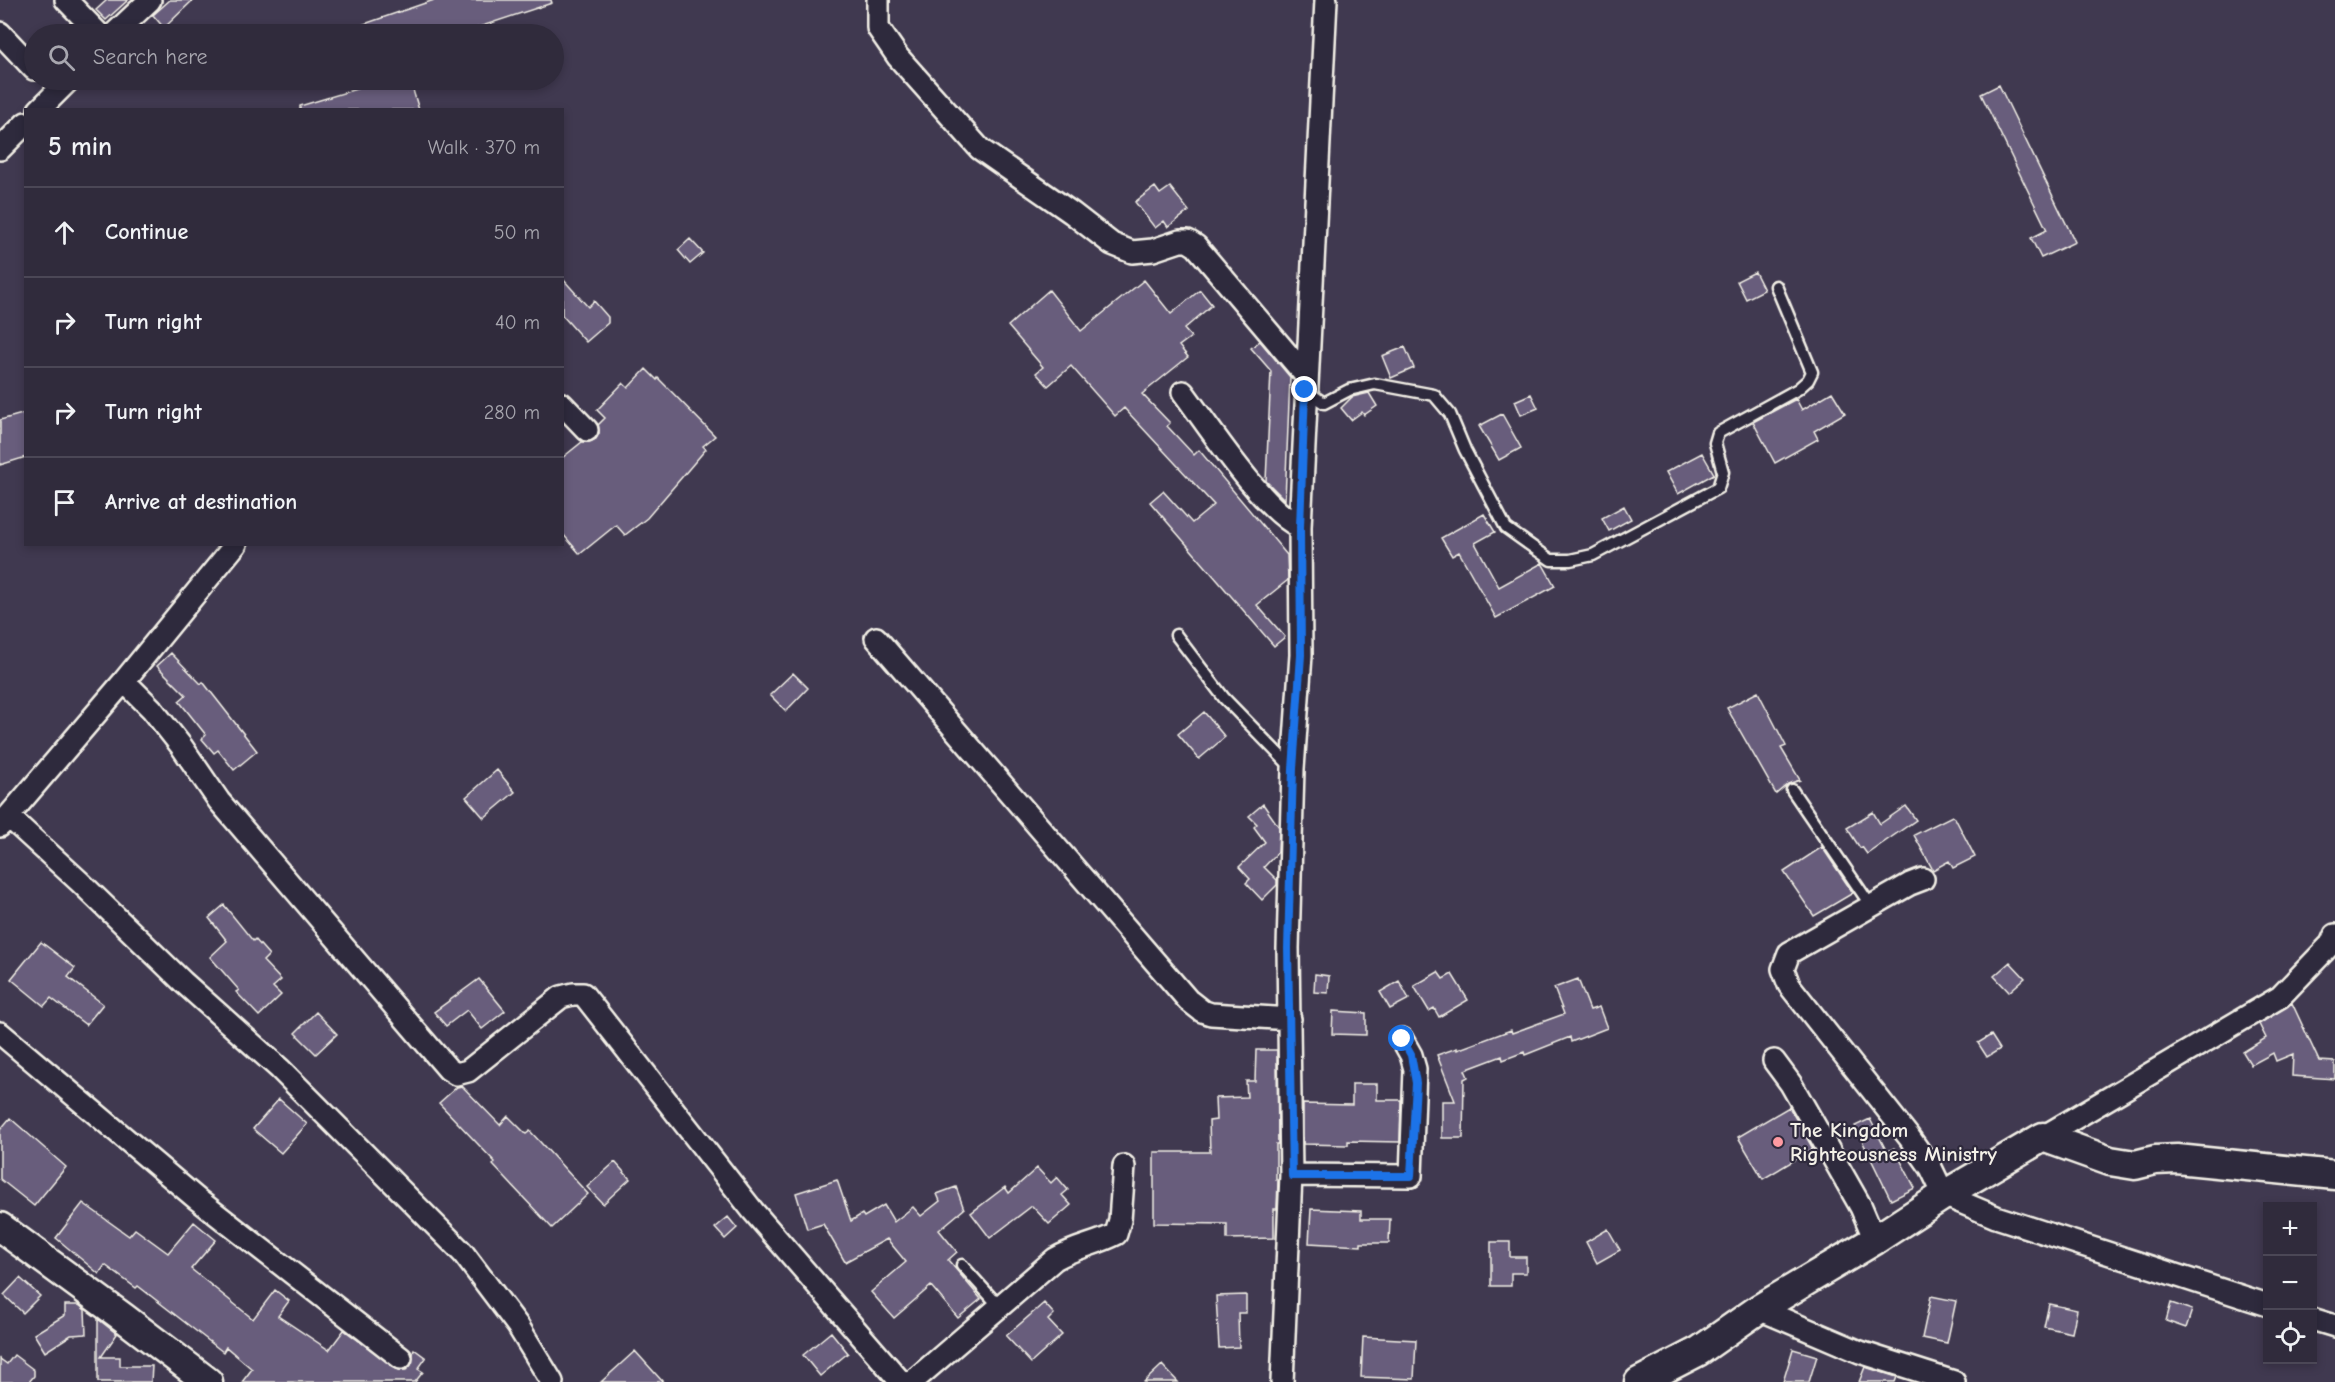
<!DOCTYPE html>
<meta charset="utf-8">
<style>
body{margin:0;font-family:"Comic Neue",sans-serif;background:#383343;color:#f1f3f6}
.controls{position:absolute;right:18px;bottom:18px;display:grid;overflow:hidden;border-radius:0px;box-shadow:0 3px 9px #0003}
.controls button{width:54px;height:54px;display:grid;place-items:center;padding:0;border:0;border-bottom:2px solid #4b4756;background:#302b3c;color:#f1f3f6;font:30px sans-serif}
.stop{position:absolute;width:18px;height:18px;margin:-14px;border:4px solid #1a73e8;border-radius:50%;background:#fff}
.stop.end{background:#1a73e8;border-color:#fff;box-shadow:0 2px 6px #0008}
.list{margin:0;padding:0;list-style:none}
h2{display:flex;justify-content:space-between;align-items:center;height:78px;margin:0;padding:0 24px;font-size:26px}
h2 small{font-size:20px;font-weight:400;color:#a8a7af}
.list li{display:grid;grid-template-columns:39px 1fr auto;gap:18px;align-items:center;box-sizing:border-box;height:90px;padding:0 24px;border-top:2px solid #4b4756}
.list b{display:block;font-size:22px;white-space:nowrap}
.list em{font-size:20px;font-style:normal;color:#a8a7af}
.icon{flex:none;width:33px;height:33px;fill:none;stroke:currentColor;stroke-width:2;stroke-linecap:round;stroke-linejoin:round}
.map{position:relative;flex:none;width:2335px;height:1382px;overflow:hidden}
.search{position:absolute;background:#302b3c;box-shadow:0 3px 9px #0003;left:24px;top:24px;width:540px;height:66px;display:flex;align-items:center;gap:15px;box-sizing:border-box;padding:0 21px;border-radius:33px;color:#a8a7af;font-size:22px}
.panel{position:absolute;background:#302b3c;box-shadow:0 3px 9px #0003;left:24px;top:108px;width:540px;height:438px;border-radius:0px}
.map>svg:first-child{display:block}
.building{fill:#675d7b;stroke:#f4f1e8;stroke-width:1.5}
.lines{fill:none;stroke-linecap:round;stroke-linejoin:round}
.lane-casing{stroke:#f4f1e8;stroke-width:15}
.street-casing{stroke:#f4f1e8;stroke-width:26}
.secondary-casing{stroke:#f4f1e8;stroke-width:33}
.lane{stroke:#2f2a3d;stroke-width:10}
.street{stroke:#2f2a3d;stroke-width:21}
.secondary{stroke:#2f2a3d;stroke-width:28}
.route{stroke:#1a73e8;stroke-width:8}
.poi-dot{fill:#ff9aa2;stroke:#2f2a3d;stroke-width:2}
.labels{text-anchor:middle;stroke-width:4.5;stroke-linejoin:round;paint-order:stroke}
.poi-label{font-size:21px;font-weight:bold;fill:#f4f1e8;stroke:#2f2a3d;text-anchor:start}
</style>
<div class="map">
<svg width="2335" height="1382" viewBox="0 0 2335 1382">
<rect width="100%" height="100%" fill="#403950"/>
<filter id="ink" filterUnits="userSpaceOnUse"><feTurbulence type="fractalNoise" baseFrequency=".0167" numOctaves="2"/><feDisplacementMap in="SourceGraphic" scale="12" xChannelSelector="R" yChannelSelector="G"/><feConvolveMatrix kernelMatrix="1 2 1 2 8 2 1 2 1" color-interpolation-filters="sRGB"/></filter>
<g filter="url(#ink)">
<path class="building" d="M107,0H128L106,20L96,10Z
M170,0H193L164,28L153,15Z
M434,0H551L552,3L458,34H341V32Z
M386,80H410L419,110H300V106Z
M1999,85L2075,242L2041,258L2031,238L2047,230L1981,94Z
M1155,187L1160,194L1170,187L1189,211L1168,227L1164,221L1155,228L1135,202Z
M690,239L703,253L690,264L678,250Z
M1755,272L1764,290L1746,299L1737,281Z
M562,278L588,307L594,301L608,317V323L586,342L562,315Z
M1144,280L1171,314L1200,290L1212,305L1184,329L1191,337L1179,346L1188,357L1142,394L1170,423L1167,426L1194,455L1199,450L1287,555L1288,580L1257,605L1285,637L1274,646L1150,502L1163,491L1192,523L1214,505L1124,408L1115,416L1071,366L1048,386L1036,373L1043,367L1008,326L1049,290L1081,331Z
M1260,341L1290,377L1285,500L1266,481L1271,371L1251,348Z
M1405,347L1414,368L1391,378L1382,356Z
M646,369L657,380L658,378L715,436L703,446L706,449L647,518L625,535L616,525L580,554L562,533V458L582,442H589L596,439L599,433L598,425L605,418L597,410L623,383L628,388Z
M1832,392L1845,413L1814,431L1818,439L1775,463L1753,422L1796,399L1802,410Z
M1369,393L1377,406L1364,415L1362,412L1351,420L1341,408L1352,397Z
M1531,394L1538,408L1521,415L1515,401Z
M26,413V457L0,465V420Z
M1502,414L1521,448L1499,460L1479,426Z
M1702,453L1714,474L1678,494L1666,472Z
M1624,506L1631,519L1609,531L1602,518Z
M1484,514L1495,532L1475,543L1499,587L1542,563L1555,586L1496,618L1459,552L1452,556L1441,538Z
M171,653L201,684L203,682L257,751L234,770L218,750L214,753L202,739L206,735L179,701L186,695L157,666Z
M793,673L808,688L786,711L770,695Z
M1758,692L1786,746L1781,748L1800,780L1788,784L1776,794L1727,708Z
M1204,712L1225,737L1199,759L1178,734Z
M497,770L515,792L484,818L466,797Z
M1263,804L1279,827L1278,852L1264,867L1277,880V885L1262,900L1246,883L1250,879L1239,867L1265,842L1254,827L1257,824L1249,816Z
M1906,806L1916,820L1867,854L1862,847L1860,848L1847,828L1873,812L1880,824Z
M1952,816L1955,818L1975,857L1953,868L1949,861L1933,870L1914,835Z
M1822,847L1853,893L1814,916L1784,872Z
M224,905L253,941L255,939L269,955L263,961L281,980L273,987L281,995L259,1016L236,992L239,990L210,957L227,941L209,918Z
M41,942L75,968L68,977L103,1004L86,1025L51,998L44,1006L11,979Z
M2010,962L2025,978L2009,992L1994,976Z
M1438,972L1443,979L1452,974L1468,1000L1439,1017L1434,1008L1429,1011L1414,986Z
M1315,974L1329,976L1328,993L1314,992Z
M479,979L505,1011L482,1029L467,1010L446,1026L434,1012Z
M1578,979L1590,1010L1599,1007L1607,1028L1571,1042L1570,1037L1525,1055L1524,1052L1503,1060L1502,1056L1465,1070L1468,1077L1464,1079L1463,1138H1442V1101H1455L1437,1055L1457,1048V1050L1511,1030L1512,1033L1564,1014L1554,988Z
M1399,981L1409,999L1390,1009L1380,992Z
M2292,1003L2319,1061L2335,1062V1079L2292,1076L2293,1054L2276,1061L2273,1053L2251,1065L2243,1052L2266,1038L2259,1024Z
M1333,1011L1366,1013V1035L1332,1034Z
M316,1012L337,1034L316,1054L295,1033Z
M1991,1035L2000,1049L1987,1057L1978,1043Z
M1256,1050H1277L1278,1144H1276V1180H1278L1277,1209H1274V1238L1227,1239V1224L1154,1223V1152H1210L1209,1121L1216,1120L1215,1098L1247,1097L1246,1081H1255Z
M1352,1084H1377V1100H1401L1400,1142L1348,1141V1145L1303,1144V1104L1352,1105Z
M462,1086L500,1125L508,1116L526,1134L530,1131L588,1194L552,1228L493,1165L495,1162L439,1103L457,1087Z
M279,1099L307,1124L281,1153L253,1129Z
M1789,1107L1813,1149L1763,1179L1738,1137Z
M10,1118L66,1167L34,1206L0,1179V1130Z
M1870,1119L1887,1152L1894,1148L1915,1188L1891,1200L1855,1126Z
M615,1162L630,1179L603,1204L587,1187Z
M1037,1168L1051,1183L1057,1177L1068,1190L1062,1195L1071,1205L1049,1224L1032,1206L990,1238L971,1213L1005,1187L1009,1193Z
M837,1180L851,1221L862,1214L864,1217L884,1205L894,1222L913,1207L921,1216L940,1201L937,1194L956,1187L964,1209L939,1230L957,1252L948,1260L981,1299L958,1318L931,1286L894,1318L871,1292L906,1262L887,1239L845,1262L823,1224L807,1229L796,1193Z
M83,1203L129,1236L135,1229L168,1253L194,1222L216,1240L191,1269L253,1319L275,1290L289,1301L278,1316L329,1350L344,1330L399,1370H406L411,1365L414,1349L426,1358L418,1369L423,1372L415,1382H242L252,1369L226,1347L223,1352L138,1286L136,1288L105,1265L99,1274L56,1238Z
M1311,1209L1361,1211V1219H1390L1389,1243H1361V1246L1309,1243Z
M728,1217L737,1228L725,1239L715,1228Z
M1608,1229L1620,1250L1597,1263L1586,1242Z
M1491,1242H1510V1257H1526V1273H1511V1286H1491Z
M20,1278L40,1296L23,1313L4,1295Z
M1246,1295V1313H1238L1239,1347L1219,1348L1216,1296Z
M1931,1296L1956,1301L1947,1343L1922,1338Z
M1044,1303L1054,1314L1048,1320L1062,1335L1031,1363L1006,1336Z
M2171,1303L2192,1310L2186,1328L2166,1321Z
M2049,1304L2077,1310L2072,1333L2044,1327Z
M65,1305H79L85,1310L86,1334L71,1335L45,1352L34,1334L65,1315Z
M98,1319L117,1334L101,1357H120V1366H152L151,1382H98Z
M831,1332L848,1353L820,1376L803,1355Z
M1363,1337L1416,1340L1414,1379L1361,1377Z
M1793,1349L1817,1356L1809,1382H1783Z
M635,1351L663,1382H601Z
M14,1355L34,1370V1376L29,1382H0V1359L7,1364Z
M1162,1365L1178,1382H1144Z
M1865,1367L1897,1377L1895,1382H1859Z"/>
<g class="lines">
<defs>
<path id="lane" d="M1306,391L1324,403L1349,390L1375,384L1434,395L1450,414L1465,450L1506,528L1551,560H1570L1593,555L1718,488L1723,472L1715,443L1718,433L1798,389L1808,380L1812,372L1776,286
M1176,635L1224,698L1293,769
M1792,790L1871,906
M962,1265L999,1306"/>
<path id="street" d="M66,0L99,34
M878,0V28L898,57L980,149L1072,213L1112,244L1132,252L1153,250L1180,241H1188L1196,246L1306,376
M0,33L34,69
M114,34L150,0
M39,110L69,80
M0,149L26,123
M1183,392C1210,428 1262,509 1300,527
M562,404L587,430
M876,638L1188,1000L1202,1011L1211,1014L1290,1019
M124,681L236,544
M8,816L80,882L183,982L280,1069L463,1253L518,1326L552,1382
M0,826L124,681L152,709L182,747L219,801L448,1069L456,1074L468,1071L561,997L573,994H583L753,1211L901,1382
M1923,879L1910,884L1789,953L1783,969L1789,985L1909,1137L1931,1168L1944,1195L1996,1217L2268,1305
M0,1033L197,1199L401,1358
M1774,1061L1791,1084L1861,1207L1875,1240
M2043,1137L2280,997L2331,944L2335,935
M1291,1175L1411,1176L1415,1069L1411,1055L1402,1039
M1759,1309L1860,1352L1954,1382
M2312,1319L2335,1326
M912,1382L1055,1259C1077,1246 1095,1245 1116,1234L1120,1220L1124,1166
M1282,1382L1291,1175L1288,948L1293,769L1301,655L1300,527L1326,0"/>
<path id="secondary" d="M0,1227L124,1318L208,1382
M1639,1382L1699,1351L1759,1309L1875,1240L1944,1195L2043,1137L2110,1161L2135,1165L2155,1160L2177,1159L2335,1175"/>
</defs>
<use href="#lane" class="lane-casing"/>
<use href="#street" class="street-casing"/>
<use href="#secondary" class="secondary-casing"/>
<use href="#lane" class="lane"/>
<use href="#street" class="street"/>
<use href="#secondary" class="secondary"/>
</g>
</g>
<g class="lines" filter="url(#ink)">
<path class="route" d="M1305,390L1300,527L1301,655L1293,769L1288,948L1292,1176H1411L1416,1083L1411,1055L1402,1039"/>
</g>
<circle class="poi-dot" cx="1778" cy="1142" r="6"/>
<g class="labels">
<g class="poi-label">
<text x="1790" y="1137">The Kingdom<tspan x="1790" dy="24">Righteousness Ministry</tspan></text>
</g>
</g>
</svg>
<div class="controls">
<button>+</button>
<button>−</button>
<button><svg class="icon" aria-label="locate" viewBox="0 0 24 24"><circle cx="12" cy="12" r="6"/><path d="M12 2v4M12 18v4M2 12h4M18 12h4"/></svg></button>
</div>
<div class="stop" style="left:1402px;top:1039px"></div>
<div class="stop end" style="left:1305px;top:390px"></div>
<div class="search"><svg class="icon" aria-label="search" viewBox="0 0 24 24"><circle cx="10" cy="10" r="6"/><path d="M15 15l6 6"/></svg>Search here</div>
<section class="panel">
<h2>5 min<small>Walk · 370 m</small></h2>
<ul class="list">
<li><svg class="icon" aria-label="ahead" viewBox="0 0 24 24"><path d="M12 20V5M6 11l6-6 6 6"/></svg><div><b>Continue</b></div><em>50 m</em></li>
<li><svg class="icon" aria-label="right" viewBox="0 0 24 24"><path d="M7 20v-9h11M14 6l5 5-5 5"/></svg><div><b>Turn right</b></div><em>40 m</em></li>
<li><svg class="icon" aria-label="right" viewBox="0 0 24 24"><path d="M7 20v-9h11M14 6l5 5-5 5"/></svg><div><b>Turn right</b></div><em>280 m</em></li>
<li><svg class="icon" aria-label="arrive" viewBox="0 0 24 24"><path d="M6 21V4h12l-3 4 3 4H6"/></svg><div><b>Arrive at destination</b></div></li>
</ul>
</section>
</div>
